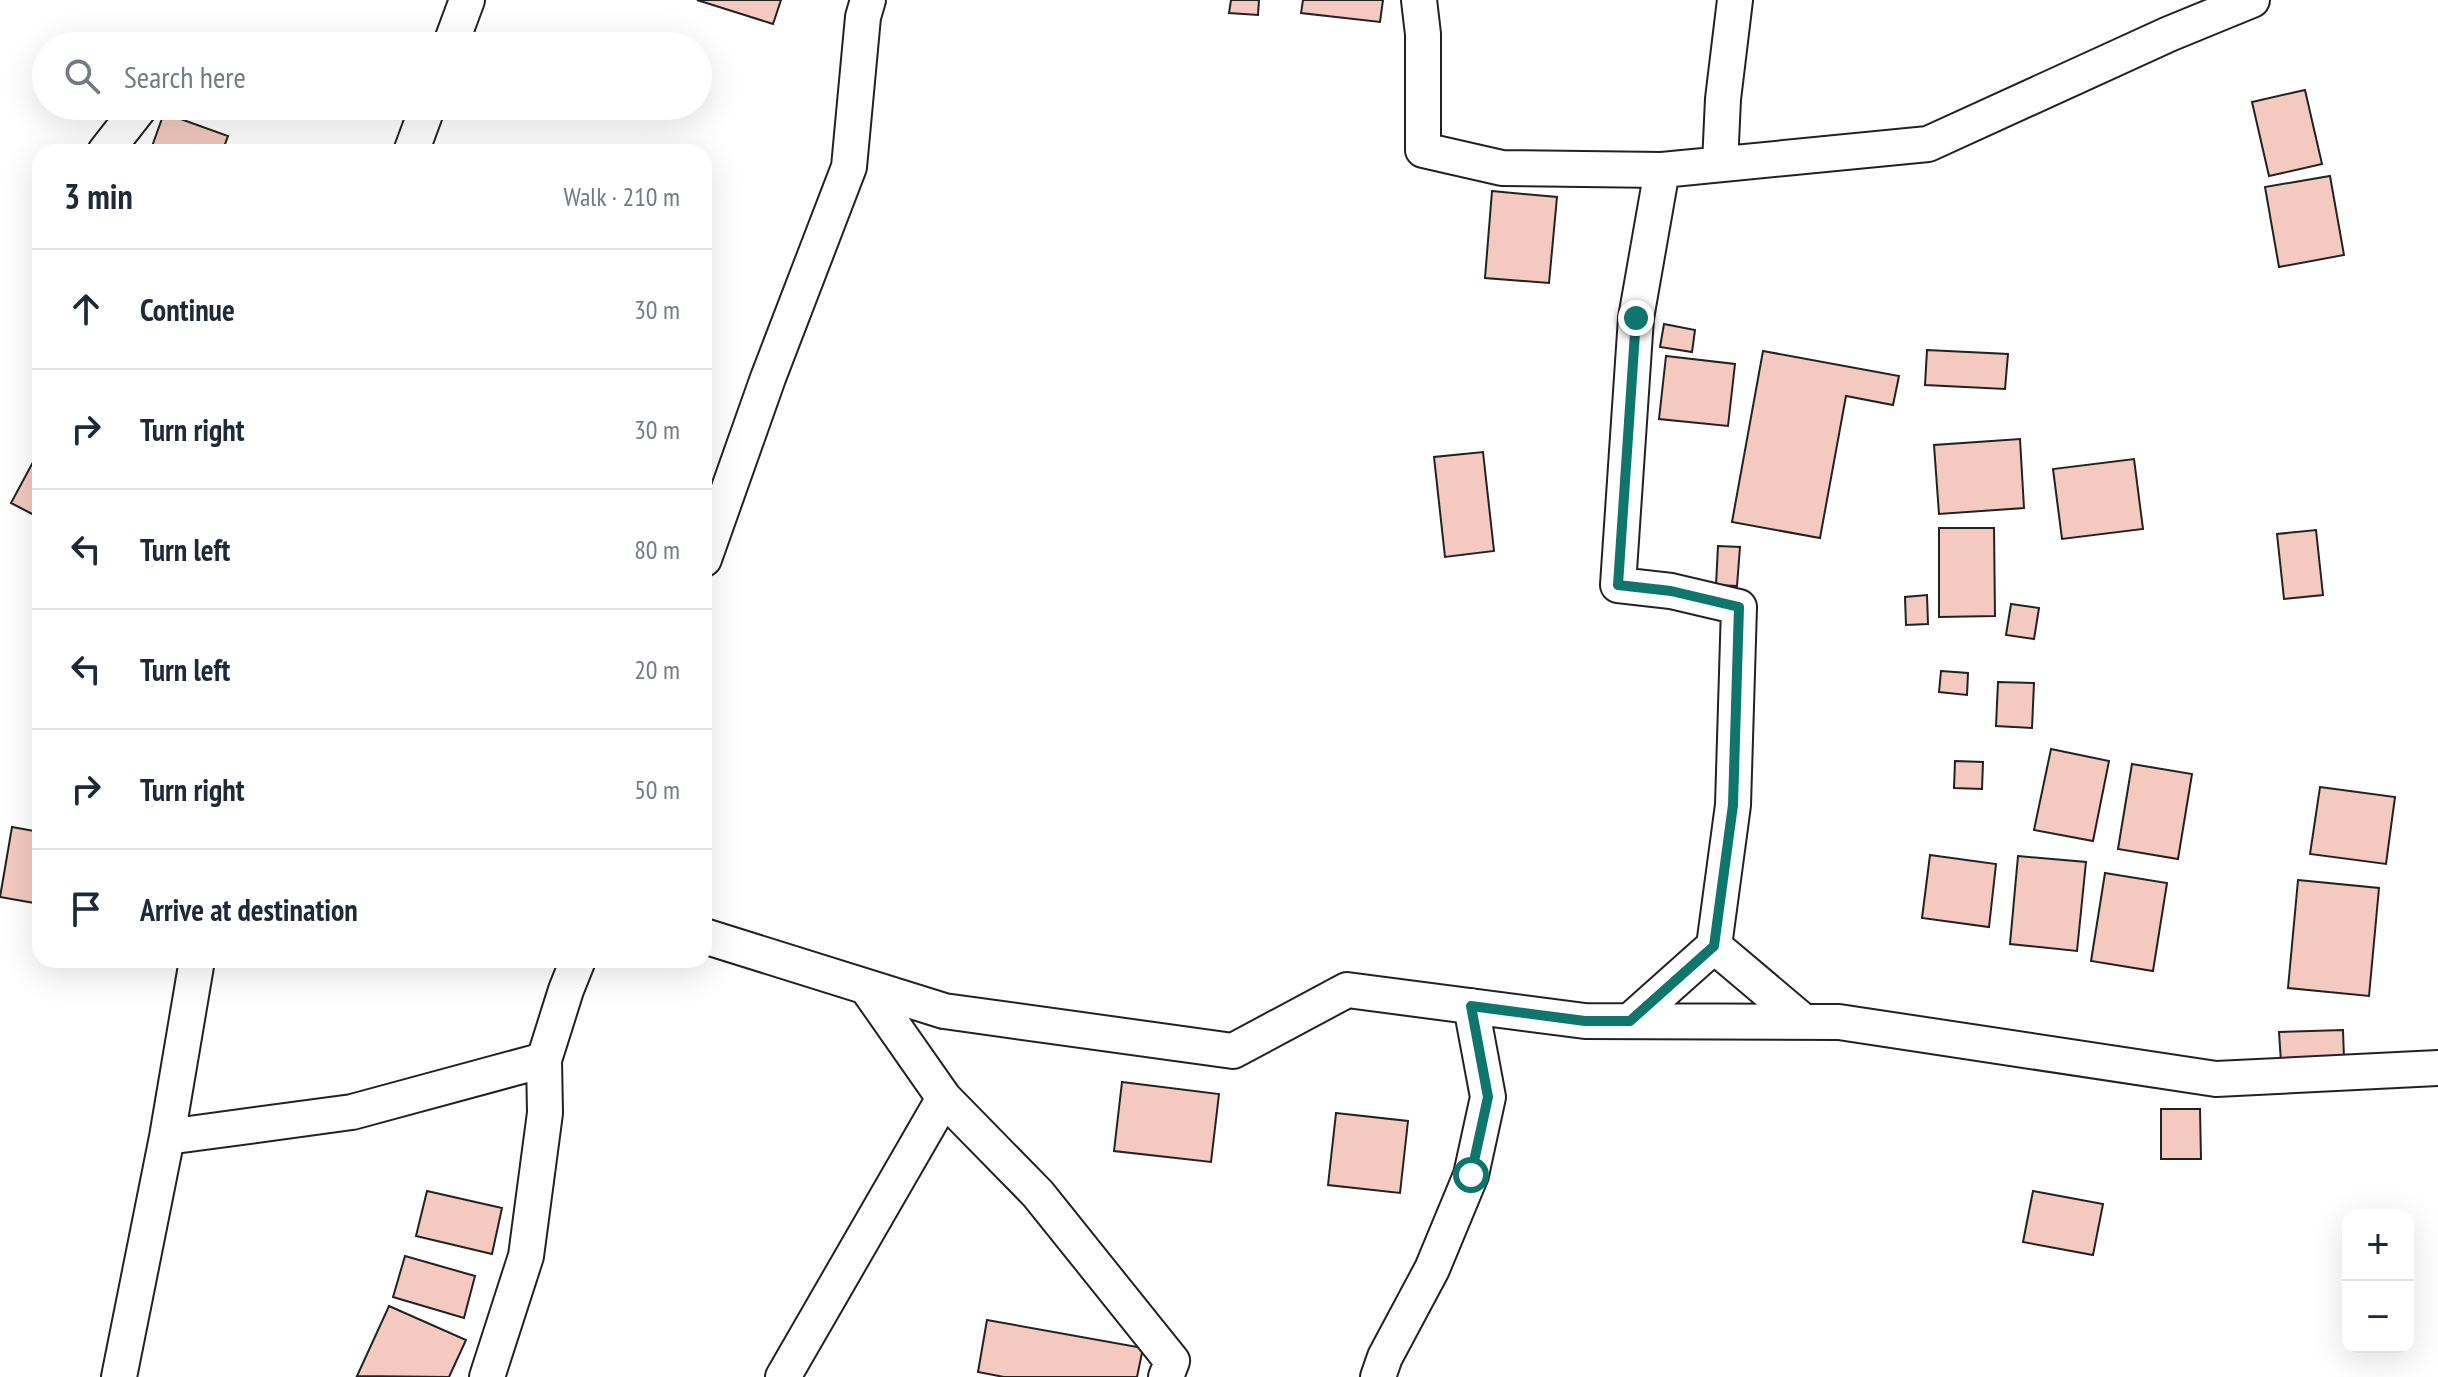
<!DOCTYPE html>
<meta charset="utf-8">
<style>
body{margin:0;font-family:"PT Sans Narrow",sans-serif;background:#f6f6f7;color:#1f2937}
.controls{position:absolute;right:24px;bottom:24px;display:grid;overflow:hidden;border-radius:16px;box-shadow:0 8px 32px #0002}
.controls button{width:72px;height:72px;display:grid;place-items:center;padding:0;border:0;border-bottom:2px solid #e0e1e3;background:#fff;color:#1f2937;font:40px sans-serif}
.stop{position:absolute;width:24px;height:24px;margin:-18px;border:6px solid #0f766e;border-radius:50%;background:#fff}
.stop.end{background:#0f766e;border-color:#fff;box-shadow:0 2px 8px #0008}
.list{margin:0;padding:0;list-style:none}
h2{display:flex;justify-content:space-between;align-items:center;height:104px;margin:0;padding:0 32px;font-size:34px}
h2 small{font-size:26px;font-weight:400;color:#747a83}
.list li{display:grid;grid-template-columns:52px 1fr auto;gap:24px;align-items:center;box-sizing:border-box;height:120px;padding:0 32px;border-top:2px solid #e0e1e3}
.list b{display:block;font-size:30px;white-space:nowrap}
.list em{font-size:26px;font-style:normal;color:#747a83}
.icon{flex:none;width:44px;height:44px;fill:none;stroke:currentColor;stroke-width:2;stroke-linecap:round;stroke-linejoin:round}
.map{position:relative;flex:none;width:2438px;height:1377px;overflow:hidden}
.search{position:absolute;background:#fff;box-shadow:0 8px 32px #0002;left:32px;top:32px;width:680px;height:88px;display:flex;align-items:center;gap:20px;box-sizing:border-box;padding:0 28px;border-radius:44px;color:#747a83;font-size:30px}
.panel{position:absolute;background:#fff;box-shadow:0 8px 32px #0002;left:32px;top:144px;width:680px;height:824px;border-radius:24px}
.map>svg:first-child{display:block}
.building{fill:#f3c9c0;stroke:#222;stroke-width:2}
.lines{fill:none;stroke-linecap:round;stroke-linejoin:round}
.street-casing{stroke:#222;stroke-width:38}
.street{stroke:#fff;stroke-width:34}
.route{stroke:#0f766e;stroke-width:10}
</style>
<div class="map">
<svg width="2438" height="1377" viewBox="0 0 2438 1377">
<rect width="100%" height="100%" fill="#fff"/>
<path class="building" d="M697,0H781L773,24Z
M1231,0H1259L1258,15L1229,13Z
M1303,0H1383L1380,22L1301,13Z
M2305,90L2322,164L2269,176L2252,102Z
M164,113L228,136L222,152H150Z
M2330,176L2344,255L2279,267L2265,187Z
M1492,191L1557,197L1549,283L1485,278Z
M1664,324L1695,330L1692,352L1660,347Z
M1927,350L2008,354L2005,389L1925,385Z
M1763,351L1899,376L1893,405L1846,396L1820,538L1732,522Z
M1666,356L1735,364L1728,426L1659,419Z
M2020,439L2024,508L1939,514L1934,445Z
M40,449V518L11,503Z
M1483,452L1494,551L1445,557L1434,457Z
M2134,459L2143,529L2062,539L2053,469Z
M1939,528H1994L1995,616L1939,617Z
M2316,530L2323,595L2284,599L2277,534Z
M1718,546L1740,547L1737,586L1716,585Z
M1927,595L1928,624L1906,625L1905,597Z
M2011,604L2039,608L2034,639L2006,635Z
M1941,671L1968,673L1967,695L1939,692Z
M1998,682L2034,683L2032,728L1996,726Z
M2051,749L2109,761L2093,841L2034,830Z
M1955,761L1983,762L1982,789L1954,788Z
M2132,764L2192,774L2178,859L2118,849Z
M2320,787L2395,797L2386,864L2310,854Z
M12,827L40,832V904L0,897Z
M1930,855L1996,864L1989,927L1922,918Z
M2018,856L2086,862L2077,951L2010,944Z
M2105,873L2167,883L2153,971L2091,961Z
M2298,880L2379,888L2369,996L2288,988Z
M2343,1030L2344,1059L2281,1062L2279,1032Z
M1122,1082L1219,1094L1211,1162L1114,1151Z
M2161,1109H2200L2201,1159H2161Z
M1336,1113L1408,1121L1400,1193L1328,1185Z
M427,1191L502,1208L492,1254L416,1236Z
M2033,1191L2103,1204L2093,1255L2023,1242Z
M405,1256L475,1276L464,1318L393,1297Z
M389,1306L466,1340L449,1377L357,1376Z
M987,1320L1143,1348L1137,1377H1004L978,1372Z"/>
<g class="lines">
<defs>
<path id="street" d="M1419,0L1423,34V150L1502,168L1662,170L1928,144L2169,34L2252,0
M450,46L467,0
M105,152L141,106
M411,152L428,106
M1720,164L1723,99L1735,0
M704,559L768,378L849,167L863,17L868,0
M704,936L944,1011L1233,1051L1347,990L1585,1021L1839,1022L2216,1079L2438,1068
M1714,946L1804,1022
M1630,1021L1714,946L1733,805L1739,607L1671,591L1618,585L1636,318L1662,170
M944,1098L1038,1194L1172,1361L1166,1377
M167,1137L352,1112L544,1060
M119,1377L167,1137L197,960
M487,1377L526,1256L545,1113L544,1060L566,990L578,960
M783,1377L944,1098L867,988
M1378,1377L1385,1357L1432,1269L1471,1175L1488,1097L1471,1006"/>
</defs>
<use href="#street" class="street-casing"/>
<use href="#street" class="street"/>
</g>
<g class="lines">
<path class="route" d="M1471,1175L1488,1097L1471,1006L1585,1021H1630L1714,946L1733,805L1739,607L1671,591L1618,585L1636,318"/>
</g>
</svg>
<div class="controls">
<button>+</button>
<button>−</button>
</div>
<div class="stop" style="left:1471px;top:1175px"></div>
<div class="stop end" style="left:1636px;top:318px"></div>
<div class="search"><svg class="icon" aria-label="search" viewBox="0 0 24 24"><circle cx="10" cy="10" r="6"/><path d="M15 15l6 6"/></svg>Search here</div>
<section class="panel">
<h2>3 min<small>Walk · 210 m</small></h2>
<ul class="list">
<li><svg class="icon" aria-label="ahead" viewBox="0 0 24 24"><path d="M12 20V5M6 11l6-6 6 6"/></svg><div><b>Continue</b></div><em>30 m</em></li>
<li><svg class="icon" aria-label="right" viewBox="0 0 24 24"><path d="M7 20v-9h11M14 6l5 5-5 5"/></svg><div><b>Turn right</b></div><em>30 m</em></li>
<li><svg class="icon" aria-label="left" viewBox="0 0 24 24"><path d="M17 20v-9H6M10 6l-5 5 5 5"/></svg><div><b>Turn left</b></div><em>80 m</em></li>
<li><svg class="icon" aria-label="left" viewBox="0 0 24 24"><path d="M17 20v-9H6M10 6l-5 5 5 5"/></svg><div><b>Turn left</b></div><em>20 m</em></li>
<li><svg class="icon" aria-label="right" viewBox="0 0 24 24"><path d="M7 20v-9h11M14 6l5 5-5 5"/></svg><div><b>Turn right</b></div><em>50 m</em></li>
<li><svg class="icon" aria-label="arrive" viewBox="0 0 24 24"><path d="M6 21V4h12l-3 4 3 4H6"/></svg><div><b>Arrive at destination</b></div></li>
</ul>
</section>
</div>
